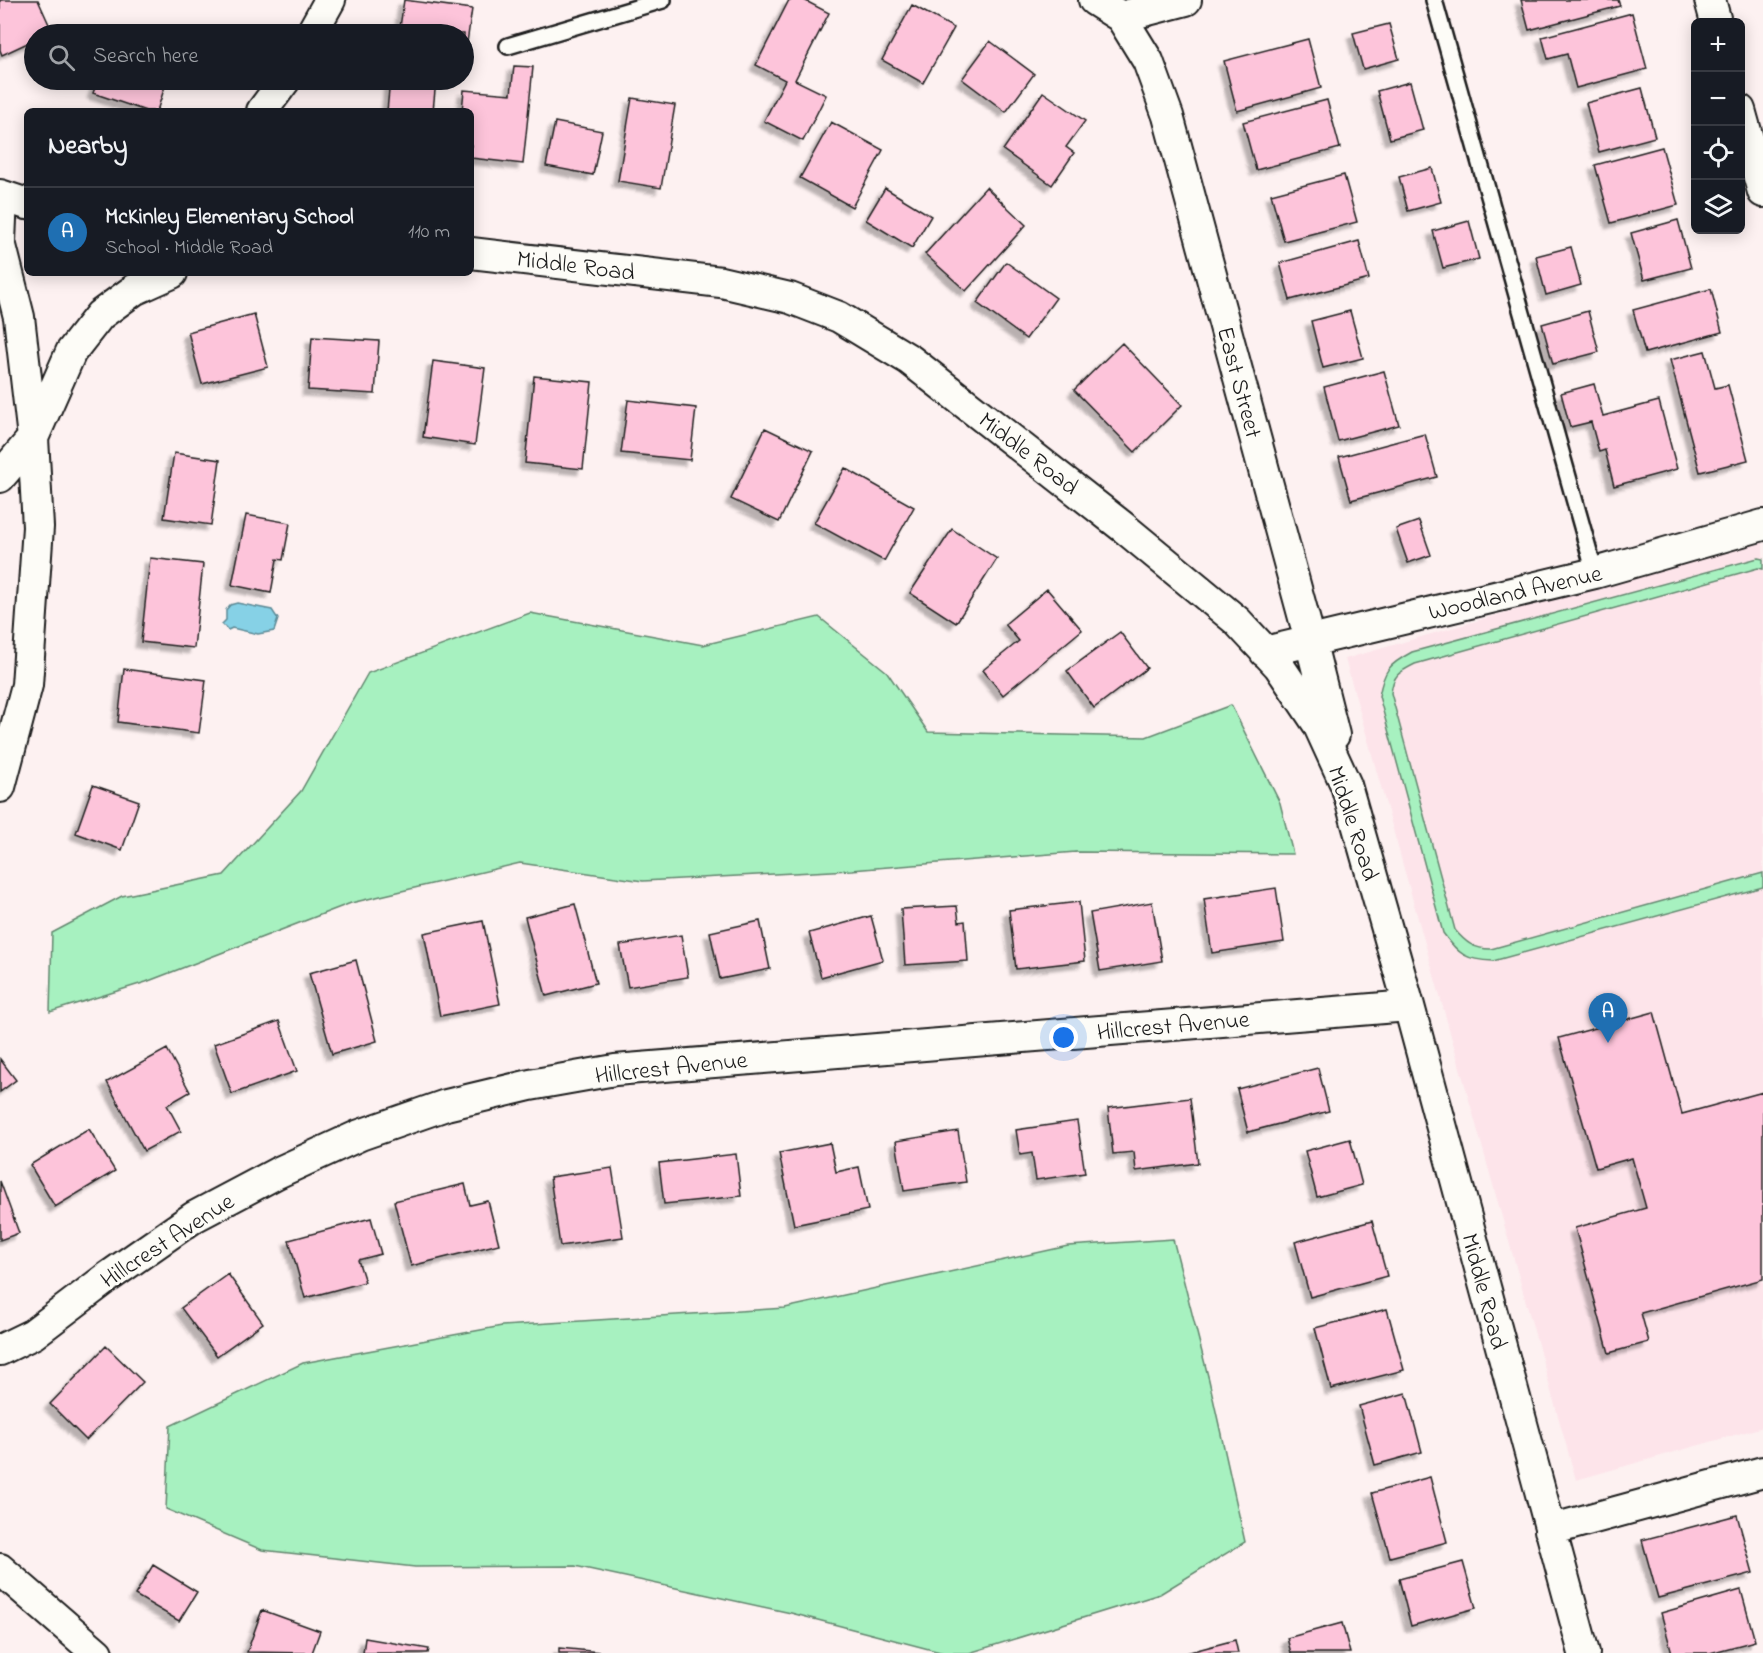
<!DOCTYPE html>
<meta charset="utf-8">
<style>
body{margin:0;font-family:"Indie Flower",sans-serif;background:#20242c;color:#f1f3f6}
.controls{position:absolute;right:18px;top:18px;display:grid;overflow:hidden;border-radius:9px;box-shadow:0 3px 15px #0003}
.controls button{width:54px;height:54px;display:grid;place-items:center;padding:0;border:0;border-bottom:2px solid #363941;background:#171b24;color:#f1f3f6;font:30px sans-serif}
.you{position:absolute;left:1064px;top:1038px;width:21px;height:21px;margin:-15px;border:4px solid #fff;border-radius:50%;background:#1a73e8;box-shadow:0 0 0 9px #1a73e833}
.badge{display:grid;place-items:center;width:39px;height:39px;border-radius:50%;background:#1f6fb2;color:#fff;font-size:20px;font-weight:700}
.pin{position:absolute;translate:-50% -50px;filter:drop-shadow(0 2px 3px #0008)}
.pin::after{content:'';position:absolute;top:32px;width:21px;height:18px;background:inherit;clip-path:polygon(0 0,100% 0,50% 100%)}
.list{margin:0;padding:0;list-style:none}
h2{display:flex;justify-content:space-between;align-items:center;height:78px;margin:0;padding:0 24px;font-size:26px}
h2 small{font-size:20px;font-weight:400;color:#9ea1a6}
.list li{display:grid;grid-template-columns:39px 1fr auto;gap:18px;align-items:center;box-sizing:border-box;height:90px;padding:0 24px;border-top:2px solid #363941}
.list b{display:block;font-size:22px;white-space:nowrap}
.list p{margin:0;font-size:20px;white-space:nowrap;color:#9ea1a6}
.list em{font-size:20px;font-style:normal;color:#9ea1a6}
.icon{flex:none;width:33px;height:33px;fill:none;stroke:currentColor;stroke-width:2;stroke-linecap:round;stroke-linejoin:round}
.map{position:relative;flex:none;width:1763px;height:1653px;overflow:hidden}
.search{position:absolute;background:#171b24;box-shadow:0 3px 15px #0003;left:24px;top:24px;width:450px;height:66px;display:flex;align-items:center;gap:15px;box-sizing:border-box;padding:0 21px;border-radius:33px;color:#9ea1a6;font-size:22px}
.panel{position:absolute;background:#171b24;box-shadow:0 3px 15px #0003;left:24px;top:108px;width:450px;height:168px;border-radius:9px}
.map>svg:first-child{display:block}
.built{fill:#fde4ea}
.green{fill:#a7f1c0;stroke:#62866e;stroke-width:1.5}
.water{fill:#86d1e6;stroke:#5c8995;stroke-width:1.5}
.building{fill:#fdc4da;stroke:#1c1c1c;stroke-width:1.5;filter:url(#shadow)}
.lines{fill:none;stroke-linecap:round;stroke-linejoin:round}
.lane-casing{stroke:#1c1c1c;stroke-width:20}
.street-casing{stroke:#1c1c1c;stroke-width:34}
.lane{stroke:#fdfcf7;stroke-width:15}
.street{stroke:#fdfcf7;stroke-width:30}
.labels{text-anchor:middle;stroke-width:6;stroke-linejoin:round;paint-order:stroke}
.street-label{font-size:24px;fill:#1c1c1c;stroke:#fdfcf7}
</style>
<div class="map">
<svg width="1763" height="1653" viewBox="0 0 1763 1653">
<defs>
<filter id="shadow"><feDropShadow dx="-5.5" dy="5.5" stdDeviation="1.5" flood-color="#0004"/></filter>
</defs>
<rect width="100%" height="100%" fill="#fdf1f1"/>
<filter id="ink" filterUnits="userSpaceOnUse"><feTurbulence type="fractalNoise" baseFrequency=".0167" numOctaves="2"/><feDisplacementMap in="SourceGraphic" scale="12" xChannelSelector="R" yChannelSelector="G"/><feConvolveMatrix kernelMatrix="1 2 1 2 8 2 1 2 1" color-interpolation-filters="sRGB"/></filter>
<g filter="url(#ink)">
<path class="built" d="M1763,538V1427L1576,1480L1345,659Z"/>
<path class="green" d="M1758,558L1763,559V569L1758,568L1415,664C1399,672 1393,675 1391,693L1455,930C1466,943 1474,949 1491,949L1763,873V887L1493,961C1466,960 1459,955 1443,933L1379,696C1384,670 1388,665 1412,652Z
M530,613L703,645L819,617L887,672L928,732L1146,737L1231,705L1280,803L1293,854L1076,852L851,870L643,881L520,863L351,903L146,982L50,1012L52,933L122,896L224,875L301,791L368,673Z
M1173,1239L1209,1380L1245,1542L1160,1594L969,1653H944L791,1613L575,1566L415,1567L262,1550L166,1509L170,1426L303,1363L502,1326L785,1308L1068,1246Z"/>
<path class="water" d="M237,603L272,610L278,619L274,631L258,634L232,628L228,630L222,624L226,620V610L230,605Z"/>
<path class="building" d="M0,0H38L52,31L45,34H34V40L2,55L0,50Z
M404,0L472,9L465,56H464V34H399Z
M789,0H804L829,13L795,80L826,95L803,141L764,121L785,80L756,65Z
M1521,0H1618L1620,6L1529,30Z
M912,5L954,28L923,83L882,60Z
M1632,13L1647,69L1576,88L1567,54L1548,59L1542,37Z
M1389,24L1399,59L1363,69L1353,33Z
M1308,39L1321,88L1237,111L1224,61Z
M990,41L1034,74L1006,112L962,79Z
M514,66L533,67L523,164L471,158V111H462L464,90L511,94Z
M98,80H167L157,111H146L93,93Z
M390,80H436L433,111H387Z
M1410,82L1423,130L1390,139L1377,91Z
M1642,88L1655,137L1599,152L1586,103Z
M1043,92L1085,121L1066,147L1074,153L1052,185L1003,150Z
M632,98L675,105L661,188L618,181Z
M1327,100L1340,148L1256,170L1243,122Z
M555,122L602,131L593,175L546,166Z
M831,122L883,150L852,207L800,178Z
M1662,147L1678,205L1611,223L1595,165Z
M1432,168L1441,202L1408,211L1399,177Z
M1344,175L1357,222L1284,241L1271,194Z
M986,187L1026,225L966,291L925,254Z
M885,188L931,216L912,248L866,220Z
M1678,220L1691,268L1644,280L1631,233Z
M1469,221L1479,259L1443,268L1433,231Z
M1359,241L1369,279L1290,300L1280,263Z
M1571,247L1581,285L1546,295L1536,256Z
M1006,262L1056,298L1026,339L977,303Z
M1711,289L1722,332L1645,353L1633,310Z
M1350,311L1363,358L1323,368L1311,321Z
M1588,311L1599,352L1553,364L1542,324Z
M254,314L268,367L202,384L188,332Z
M312,337L379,341L375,394L308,390Z
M1122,343L1182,405L1135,452L1074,390Z
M1705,351L1715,388L1728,385L1748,460L1700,472L1670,360Z
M433,361L485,368L475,445L423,437Z
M1384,371L1399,425L1338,441L1324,387Z
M534,376L592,382L583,469L525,463Z
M1594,384L1603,416L1659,401L1677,469L1614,486L1605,450L1599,452L1591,422L1570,427L1561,393Z
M628,400L696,408L690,460L621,453Z
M765,428L813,451L779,522L731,499Z
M1425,434L1437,477L1351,500L1339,457Z
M174,453L220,460L211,525L164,518Z
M845,468L914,507L884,561L814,523Z
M246,515L290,523L283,560L277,559L271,593L232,585Z
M1419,521L1431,555L1408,563L1396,529Z
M952,529L997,559L956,623L910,593Z
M150,558L203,564L194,648L141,642Z
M1047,589L1082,630L1003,695L983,670L1019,641L1005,624Z
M1120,632L1147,668L1094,708L1067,671Z
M124,669L206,680L199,733L118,722Z
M93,785L139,801L122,850L76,833Z
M1276,888L1284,942L1212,953L1204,899Z
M1079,902L1085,961L1016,969L1009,910Z
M1152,902L1162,961L1100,971L1090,913Z
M575,904L596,983L546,996L525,917Z
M957,906L959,922L965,921L968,961L905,965L901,909Z
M871,916L883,960L821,977L809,933Z
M483,921L500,1004L440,1016L424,933Z
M760,921L770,969L720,979L710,932Z
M681,935L688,977L628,987L620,945Z
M356,960L377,1041L332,1054L309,973Z
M1654,1012L1682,1114L1763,1092V1279L1641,1313L1649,1342L1609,1353L1575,1228L1646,1208L1632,1158L1596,1168L1559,1038Z
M279,1021L297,1071L232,1094L214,1044Z
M167,1049L190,1092L167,1105L181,1131L144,1151L107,1082Z
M0,1059L16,1080L0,1092Z
M1318,1068L1329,1111L1248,1132L1237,1089Z
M1190,1098L1198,1163L1136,1171L1134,1152L1113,1154L1108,1108Z
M1077,1121L1085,1173L1036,1180L1032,1153L1020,1155L1016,1130Z
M89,1129L115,1171L55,1207L30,1165Z
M958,1131L966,1182L904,1191L896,1141Z
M1350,1139L1362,1185L1317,1197L1305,1151Z
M830,1143L836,1172L859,1167L868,1210L794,1225L779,1153Z
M736,1154L741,1196L664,1204L659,1163Z
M612,1168L623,1237L560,1246L550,1177Z
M0,1181L19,1233L0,1240Z
M465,1184L470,1205L488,1201L499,1244L411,1266L394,1201Z
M371,1218L381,1254L358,1260L365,1282L305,1298L289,1240Z
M1372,1221L1387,1276L1310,1297L1295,1242Z
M228,1274L263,1323L217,1356L181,1308Z
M1387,1309L1404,1370L1331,1389L1315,1328Z
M106,1346L143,1382L86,1440L50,1404Z
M1406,1393L1422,1452L1375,1465L1359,1406Z
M1430,1477L1447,1542L1390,1557L1372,1493Z
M1737,1515L1753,1573L1658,1598L1642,1540Z
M1463,1562L1476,1608L1411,1626L1399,1579Z
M153,1565L197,1592L179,1621L135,1595Z
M1741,1590L1755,1641L1710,1653H1672L1661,1613Z
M262,1610L320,1631L312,1653L247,1652Z
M1342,1623L1350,1653H1291L1287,1638Z
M365,1638L429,1649L428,1653H363Z
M1235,1640L1238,1653H1186Z
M559,1648L611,1653H559Z"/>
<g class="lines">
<defs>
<path id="lane" d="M1434,0L1595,573
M508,46L663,0"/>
<path id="street" d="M1094,0L1121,17L1148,61L1168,116L1310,640L1334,735
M1710,0L1716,22
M1121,17L1186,0
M311,34L330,0
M1740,110L1763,192
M262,111L285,80
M0,195L27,204
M471,253L721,282L790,298L839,317L910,360L1123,527L1237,621L1279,666L1318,724L1346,785L1409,1006L1584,1653
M0,477L33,438L71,352L100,315L134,290L172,273
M1265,652L1595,573L1763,525
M0,787L27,685L38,527L33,438L19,317L0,242L2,196
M0,1350L33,1334L108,1277L194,1217L277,1173L360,1135L446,1105L530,1085L615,1070L1409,1006
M1550,1530L1763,1472
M0,1569L97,1653"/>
</defs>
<use href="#lane" class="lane-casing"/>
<use href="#street" class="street-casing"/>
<use href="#lane" class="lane"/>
<use href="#street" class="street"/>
</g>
</g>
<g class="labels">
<g class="street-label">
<text transform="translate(576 265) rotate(7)" y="8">Middle Road</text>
<text transform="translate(1240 382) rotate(75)" y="8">East Street</text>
<text transform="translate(1029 453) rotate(38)" y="8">Middle Road</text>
<text transform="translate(1515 592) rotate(-13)" y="8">Woodland Avenue</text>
<text transform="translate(1354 823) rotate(72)" y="8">Middle Road</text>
<text transform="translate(1173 1025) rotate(-5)" y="8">Hillcrest Avenue</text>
<text transform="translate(671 1067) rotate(-6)" y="8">Hillcrest Avenue</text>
<text transform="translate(167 1240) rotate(-33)" y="8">Hillcrest Avenue</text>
<text transform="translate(1485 1291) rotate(75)" y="8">Middle Road</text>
</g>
</g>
</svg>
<div class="controls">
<button>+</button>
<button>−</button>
<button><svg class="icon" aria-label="locate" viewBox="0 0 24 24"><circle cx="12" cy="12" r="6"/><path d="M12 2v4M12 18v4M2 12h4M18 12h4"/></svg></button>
<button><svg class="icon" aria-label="layers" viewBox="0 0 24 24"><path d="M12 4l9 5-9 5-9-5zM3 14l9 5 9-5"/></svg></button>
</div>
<div class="you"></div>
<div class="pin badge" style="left:1608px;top:1043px">A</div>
<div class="search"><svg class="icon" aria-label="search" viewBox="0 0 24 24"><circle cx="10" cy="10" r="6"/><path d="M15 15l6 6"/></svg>Search here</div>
<section class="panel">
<h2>Nearby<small></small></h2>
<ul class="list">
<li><span class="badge">A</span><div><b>McKinley Elementary School</b><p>School · Middle Road</p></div><em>110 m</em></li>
</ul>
</section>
</div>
